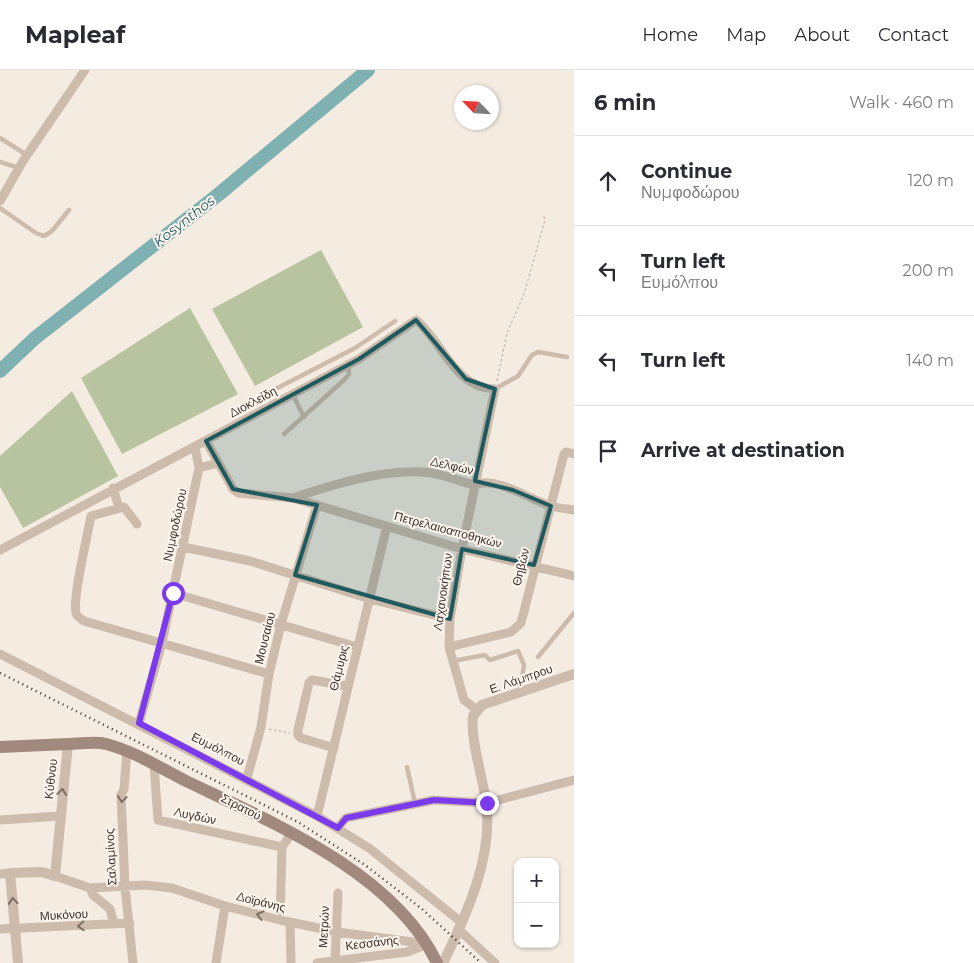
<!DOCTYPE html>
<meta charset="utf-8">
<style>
body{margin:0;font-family:Montserrat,sans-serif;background:#f7f7f7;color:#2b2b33}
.controls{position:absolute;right:15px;bottom:15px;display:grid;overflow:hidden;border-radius:10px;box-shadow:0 1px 4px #0004}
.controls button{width:45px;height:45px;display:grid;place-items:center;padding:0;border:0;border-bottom:1px solid #e1e1e2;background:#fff;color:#2b2b33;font:25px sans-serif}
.compass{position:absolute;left:454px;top:15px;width:45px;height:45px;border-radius:50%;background:#fff;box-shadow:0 1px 4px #0004;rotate:295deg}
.stop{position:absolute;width:15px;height:15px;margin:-11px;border:4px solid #7c3aed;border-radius:50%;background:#fff}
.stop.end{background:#7c3aed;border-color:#fff;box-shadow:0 1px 5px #0008}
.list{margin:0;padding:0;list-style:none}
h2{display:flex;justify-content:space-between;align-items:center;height:65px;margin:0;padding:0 20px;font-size:21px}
h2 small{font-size:16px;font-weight:400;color:#7c7c81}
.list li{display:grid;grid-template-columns:32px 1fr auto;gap:15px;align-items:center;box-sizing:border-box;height:90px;padding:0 20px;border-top:1px solid #e1e1e2}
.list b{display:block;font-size:19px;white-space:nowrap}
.list p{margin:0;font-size:16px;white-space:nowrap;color:#7c7c81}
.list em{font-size:16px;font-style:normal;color:#7c7c81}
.icon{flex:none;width:28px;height:28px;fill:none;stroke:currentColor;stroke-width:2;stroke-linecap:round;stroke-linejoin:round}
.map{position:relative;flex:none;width:574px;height:893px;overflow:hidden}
header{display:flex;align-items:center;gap:30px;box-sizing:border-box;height:70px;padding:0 25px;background:#fff;border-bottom:1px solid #e1e1e2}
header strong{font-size:24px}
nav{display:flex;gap:28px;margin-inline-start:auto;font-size:18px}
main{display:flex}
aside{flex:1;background:#fff}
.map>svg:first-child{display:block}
.green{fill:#b8c4a0}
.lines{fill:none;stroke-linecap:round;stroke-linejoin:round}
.river{stroke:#7fb0b2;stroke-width:14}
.path{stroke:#b9a596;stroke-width:1;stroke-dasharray:2.5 2.5;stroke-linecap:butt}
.service{stroke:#cdbbac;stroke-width:4.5}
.minor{stroke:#cdbbac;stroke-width:9}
.tertiary{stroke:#cdbbac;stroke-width:10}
.secondary{stroke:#a18a7d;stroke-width:12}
.rail{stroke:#3b302b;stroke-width:2.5;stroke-dasharray:1 4;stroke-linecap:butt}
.oneway{stroke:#7d6f65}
.route{stroke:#7c3aed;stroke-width:6}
.marked{fill:#1f5a5e;fill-opacity:0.2;stroke:#1f5a5e;stroke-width:4;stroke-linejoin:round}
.labels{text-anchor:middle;stroke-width:4;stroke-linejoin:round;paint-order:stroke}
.street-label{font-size:12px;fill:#3b302b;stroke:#fbf5ee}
.water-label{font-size:14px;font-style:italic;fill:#1f5a5e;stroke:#fbf5ee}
</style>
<header>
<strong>Mapleaf</strong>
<nav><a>Home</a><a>Map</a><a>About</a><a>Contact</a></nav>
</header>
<main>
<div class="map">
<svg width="574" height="893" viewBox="0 0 574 893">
<rect width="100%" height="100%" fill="#f4ebe1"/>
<path class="green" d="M321,180L363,257L255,316L212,239Z
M190,238L238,324L122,384L81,308Z
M72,321L118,406L23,458L0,417V386Z"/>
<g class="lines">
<path class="river" d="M0,301L35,268L219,124L368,0"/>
<path class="path" d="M497,311L507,263L524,224L545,150L543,144
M269,659L290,663"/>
<path class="service" d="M0,68L27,85
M0,92L19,98
M0,138L36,163L44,166L52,161L69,140
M495,319L518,306L532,285L538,282L567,287
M293,325L304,347
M262,326L355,278L395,251
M284,364L344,310L349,304L348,295
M538,587L574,543
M453,591L485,585L490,590L518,581L524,595L520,621
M407,697L415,733"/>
<path class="minor" d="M0,131L23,91L85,0
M206,371L233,419L238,423L293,428L462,479L574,506
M199,398L218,393
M113,418L119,438
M293,428C331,415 380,400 421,402C438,402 458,411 474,415C495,405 530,430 551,436C558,438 566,439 574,440
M137,454L124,437L91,446C88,464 72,529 76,543C77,547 81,549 84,551L269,604
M183,477L250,491L370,529L450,549
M0,480L359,289L416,250C443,272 454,318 495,319L462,479L450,549L449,577L464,630L477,640
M173,523L357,577
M449,577L511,562L521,553L564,384L566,382L574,384
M0,584L317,746L369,778L461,852
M139,653L162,573L199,398L195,377
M334,678L301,668L298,665V660L309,613L312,610L347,616
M127,681L124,719L121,725L125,817L133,893
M154,695L158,750L282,777
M247,708L261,657L269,604L281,554L317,435
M317,746L387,456
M0,750L60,746
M337,758L346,748L434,730L487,733L574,710
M0,804L10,803
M55,806L90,818L145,815L172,818L225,836L280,850L337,862L428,874
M90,818L93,825L110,839L114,854
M280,850L282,777L291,764
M290,852L291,893
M0,859L130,853
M458,859L495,893
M216,893L225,836
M317,893L407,882L428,874
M335,893L338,823"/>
<path class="tertiary" d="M18,893L10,803L42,802L55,806L68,674
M443,893C466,846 494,786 486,732C483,708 470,669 473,646L482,635L574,604"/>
<path class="secondary" d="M0,677C23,676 45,675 68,674C81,674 94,671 106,674C134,681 162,699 188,712C274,753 395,804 437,893"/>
<path class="rail" d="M0,603L298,752L365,795L422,839L481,893"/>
</g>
<defs><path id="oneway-chevron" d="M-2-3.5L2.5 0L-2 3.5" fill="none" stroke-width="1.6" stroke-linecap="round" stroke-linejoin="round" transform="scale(1.25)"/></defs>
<g class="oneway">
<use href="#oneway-chevron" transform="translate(62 722) rotate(-84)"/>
<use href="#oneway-chevron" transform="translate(122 729) rotate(96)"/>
<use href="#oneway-chevron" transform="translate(13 831) rotate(-95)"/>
<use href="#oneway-chevron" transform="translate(260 845) rotate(-166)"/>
<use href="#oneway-chevron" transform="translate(81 856) rotate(177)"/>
</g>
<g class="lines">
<path class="route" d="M173,523L139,653L338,758L346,748L434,730L487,733"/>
</g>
<path class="marked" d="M416,250L466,309L495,319L475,411L513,420L551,436L534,495L462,479L450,549L295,505L317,435L233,419L206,371L359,289Z"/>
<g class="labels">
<g class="street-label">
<text transform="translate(253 332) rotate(-28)" y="4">Διοκλείδη</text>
<text transform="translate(452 396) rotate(13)" y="4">Δελφών</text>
<text transform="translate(175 455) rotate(-78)" y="4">Νυμφοδώρου</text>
<text transform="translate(448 460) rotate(15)" y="4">Πετρελαιοαποθηκών</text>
<text transform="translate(521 497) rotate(-76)" y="4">Θηβών</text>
<text transform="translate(443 522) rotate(-82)" y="4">Λαχανοκήπων</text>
<text transform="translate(265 568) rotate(-76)" y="4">Μουσαίου</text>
<text transform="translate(339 598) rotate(-76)" y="4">Θάμυρις</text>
<text transform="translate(521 609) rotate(-19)" y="4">Ε. Λάμπρου</text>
<text transform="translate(218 679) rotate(27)" y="4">Ευμόλπου</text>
<text transform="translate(51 709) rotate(-84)" y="4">Κύθνου</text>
<text transform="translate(241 737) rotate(27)" y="4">Στρατού</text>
<text transform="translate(195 746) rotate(12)" y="4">Λυγδών</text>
<text transform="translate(111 787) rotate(-93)" y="4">Σαλαμίνος</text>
<text transform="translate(261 832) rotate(14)" y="4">Δοϊράνης</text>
<text transform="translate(64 845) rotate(-3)" y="4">Μυκόνου</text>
<text transform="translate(324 857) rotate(-87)" y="4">Μετρών</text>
<text transform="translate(372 873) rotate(-7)" y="4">Κεσσάνης</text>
</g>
<g class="water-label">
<text transform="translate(184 151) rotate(-38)" y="5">Kosynthos</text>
</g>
</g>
</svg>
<div class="controls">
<button>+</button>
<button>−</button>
</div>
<svg class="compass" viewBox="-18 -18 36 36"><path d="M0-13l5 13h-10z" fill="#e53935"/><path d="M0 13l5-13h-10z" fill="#7c7c81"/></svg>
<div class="stop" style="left:173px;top:523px"></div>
<div class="stop end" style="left:487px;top:733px"></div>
</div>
<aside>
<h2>6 min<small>Walk · 460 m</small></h2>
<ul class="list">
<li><svg class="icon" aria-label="ahead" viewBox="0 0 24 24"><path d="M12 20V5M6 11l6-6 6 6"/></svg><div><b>Continue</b><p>Νυμφοδώρου</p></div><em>120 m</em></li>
<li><svg class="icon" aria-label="left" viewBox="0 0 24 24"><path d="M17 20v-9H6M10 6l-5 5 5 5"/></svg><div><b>Turn left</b><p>Ευμόλπου</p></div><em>200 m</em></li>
<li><svg class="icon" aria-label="left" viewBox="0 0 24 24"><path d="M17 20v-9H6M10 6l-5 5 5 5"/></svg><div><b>Turn left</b></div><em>140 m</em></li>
<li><svg class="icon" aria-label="arrive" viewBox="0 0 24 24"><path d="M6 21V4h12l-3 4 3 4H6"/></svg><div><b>Arrive at destination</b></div></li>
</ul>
</aside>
</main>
